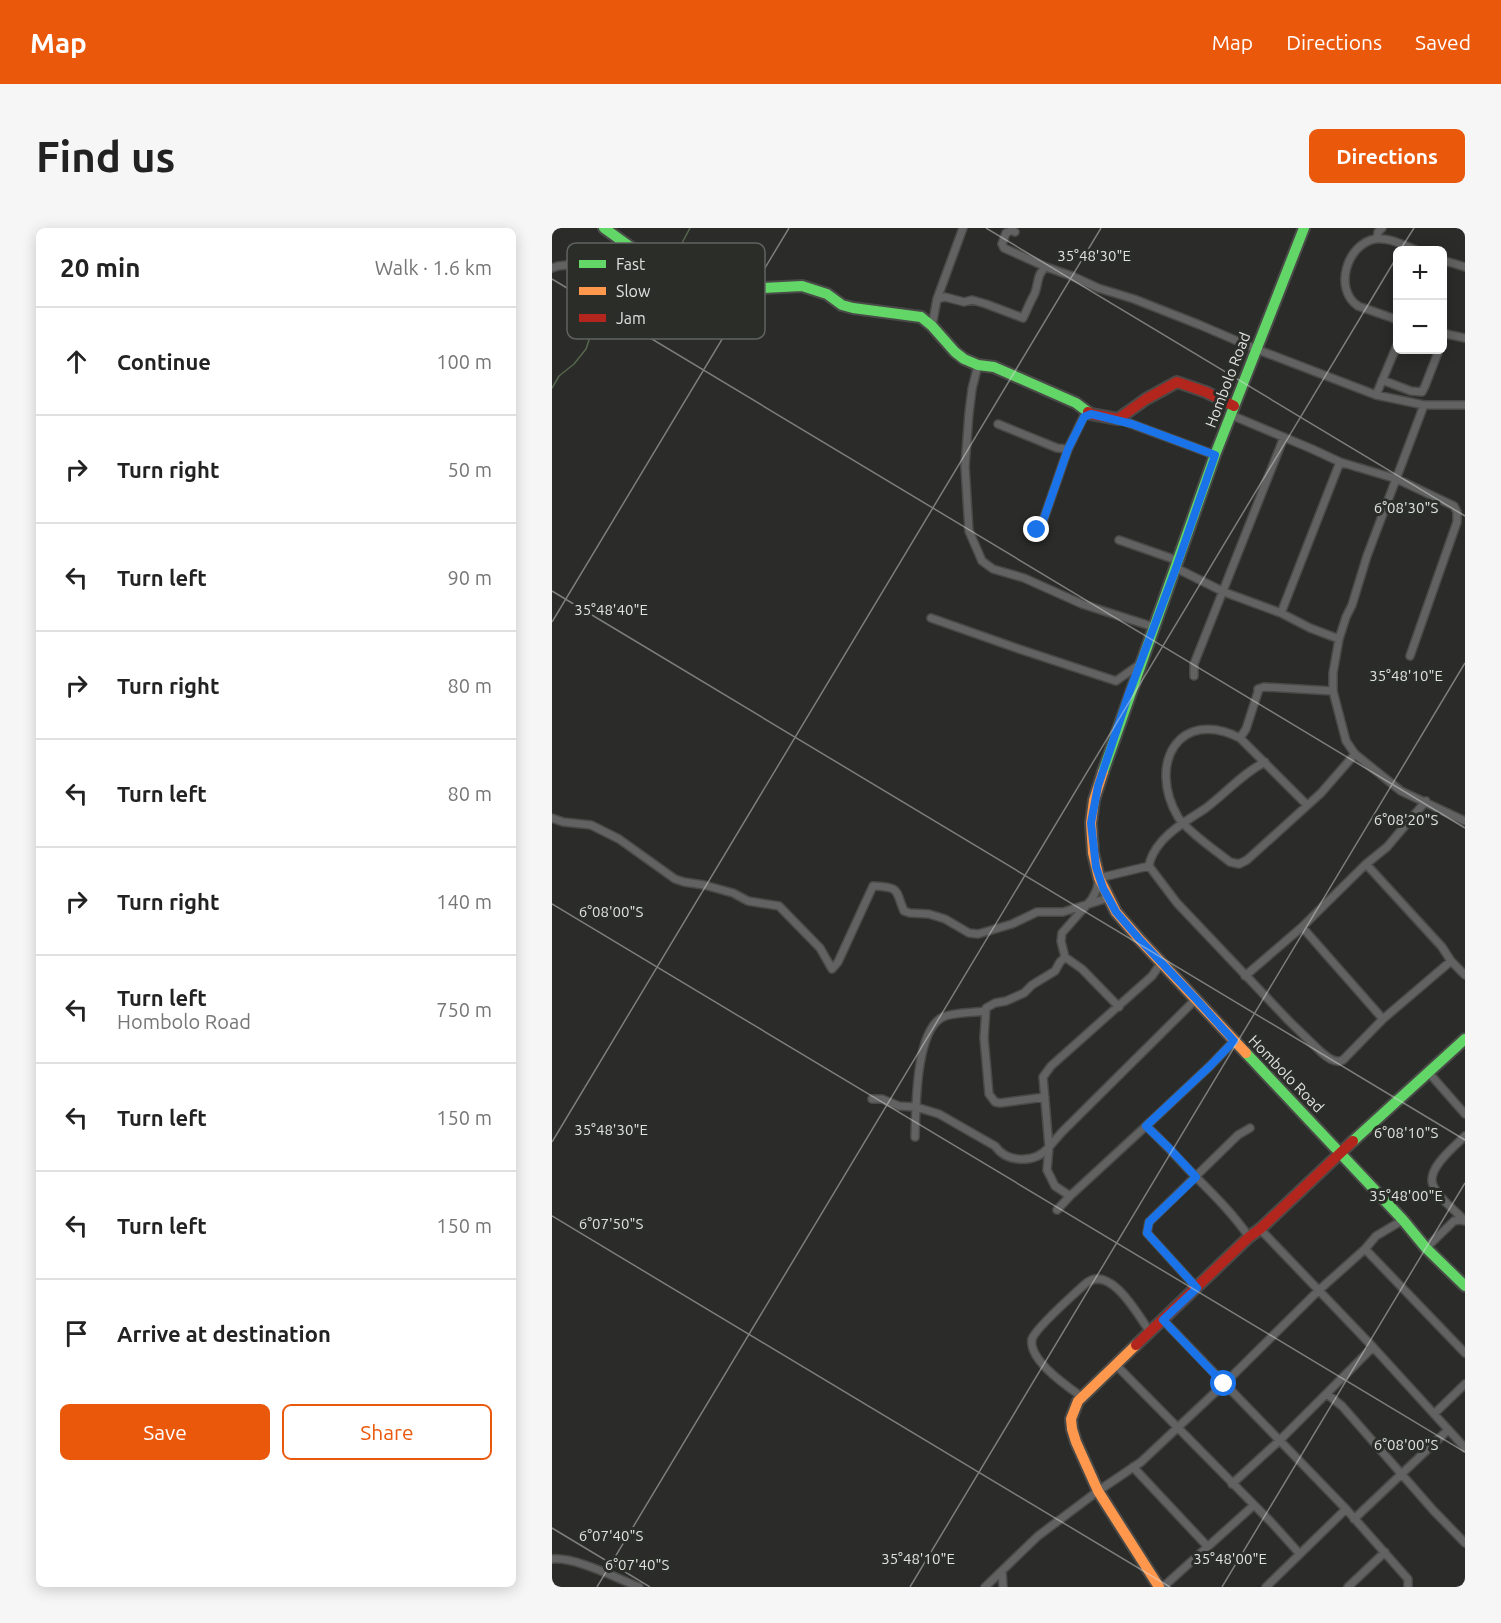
<!DOCTYPE html>
<meta charset="utf-8">
<style>
body{margin:0;font-family:Ubuntu,sans-serif;background:#f6f6f6;color:#222}
.controls{position:absolute;right:18px;top:18px;display:grid;overflow:hidden;border-radius:9px;box-shadow:0 3px 15px #0003}
.controls button{width:54px;height:54px;display:grid;place-items:center;padding:0;border:0;border-bottom:2px solid #e0e0e0;background:#fff;color:#222;font:30px sans-serif}
.stop{position:absolute;width:18px;height:18px;margin:-14px;border:4px solid #1a73e8;border-radius:50%;background:#fff}
.stop.end{background:#1a73e8;border-color:#fff;box-shadow:0 2px 6px #0008}
.list{margin:0;padding:0;list-style:none}
h2{display:flex;justify-content:space-between;align-items:center;height:78px;margin:0;padding:0 24px;font-size:26px}
h2 small{font-size:20px;font-weight:400;color:#767676}
.list li{display:grid;grid-template-columns:39px 1fr auto;gap:18px;align-items:center;box-sizing:border-box;height:108px;padding:0 24px;border-top:2px solid #e0e0e0}
.list b{display:block;font-size:22px;white-space:nowrap}
.list p{margin:0;font-size:20px;white-space:nowrap;color:#767676}
.list em{font-size:20px;font-style:normal;color:#767676}
.actions{display:flex;gap:12px;padding:18px 24px}
.actions a{flex:1;padding:14px 0;border:2px solid #ea580c;border-radius:9px;text-align:center;font-size:21px;color:#ea580c}
.actions .main{background:#ea580c;color:#fff}
.icon{flex:none;width:33px;height:33px;fill:none;stroke:currentColor;stroke-width:2;stroke-linecap:round;stroke-linejoin:round}
.map{position:relative;flex:none;width:913px;height:1359px;overflow:hidden;border-radius:9px}
header{display:flex;align-items:center;gap:36px;box-sizing:border-box;height:84px;padding:0 30px;background:#ea580c;color:#fff}
header strong{font-size:28px}
nav{display:flex;gap:33px;margin-inline-start:auto;font-size:21px}
.intro{display:flex;align-items:center;justify-content:space-between;box-sizing:border-box;height:144px;padding:0 36px}
h1{margin:0;font-size:42px}
.button{padding:15px 27px;border-radius:9px;background:#ea580c;color:#fff;font-size:21px;font-weight:700}
main{display:flex;gap:36px;padding:0 36px}
aside{flex:1;background:#fff;border-radius:9px;box-shadow:0 3px 15px #0003}
.map>svg:first-child{display:block}
.lines{fill:none;stroke-linecap:round;stroke-linejoin:round}
.stream{stroke:#56664d;stroke-width:1.5}
.street-casing{stroke:#494a48;stroke-width:10}
.fast-casing{stroke:#494a48;stroke-width:14}
.slow-casing{stroke:#494a48;stroke-width:14}
.jam-casing{stroke:#494a48;stroke-width:14}
.street{stroke:#616261;stroke-width:7}
.fast{stroke:#63d668;stroke-width:10}
.slow{stroke:#ff974d;stroke-width:10}
.jam{stroke:#b3261e;stroke-width:10}
.route{stroke:#1a73e8;stroke-width:8}
.ticks{fill:none;stroke:#e0e2df;stroke-width:1.5;stroke-opacity:0.45}
.labels{text-anchor:middle;stroke-width:6;stroke-linejoin:round;paint-order:stroke}
.street-label{font-size:15px;fill:#e0e2df;stroke:#2b2d29}
.key{fill:#2b2d29;stroke:#616360;stroke-width:1.5}
.key-label{font-size:16px;fill:#e0e2df}
.ticks-label{font-size:15px;text-anchor:middle;fill:#e0e2df;stroke:#2b2d29;stroke-width:6;stroke-linejoin:round;paint-order:stroke}
</style>
<header>
<strong>Map</strong>
<nav><a>Map</a><a>Directions</a><a>Saved</a></nav>
</header>
<div class="intro"><h1>Find us</h1><a class="button">Directions</a></div>
<main>
<aside>
<h2>20 min<small>Walk · 1.6 km</small></h2>
<ul class="list">
<li><svg class="icon" aria-label="ahead" viewBox="0 0 24 24"><path d="M12 20V5M6 11l6-6 6 6"/></svg><div><b>Continue</b></div><em>100 m</em></li>
<li><svg class="icon" aria-label="right" viewBox="0 0 24 24"><path d="M7 20v-9h11M14 6l5 5-5 5"/></svg><div><b>Turn right</b></div><em>50 m</em></li>
<li><svg class="icon" aria-label="left" viewBox="0 0 24 24"><path d="M17 20v-9H6M10 6l-5 5 5 5"/></svg><div><b>Turn left</b></div><em>90 m</em></li>
<li><svg class="icon" aria-label="right" viewBox="0 0 24 24"><path d="M7 20v-9h11M14 6l5 5-5 5"/></svg><div><b>Turn right</b></div><em>80 m</em></li>
<li><svg class="icon" aria-label="left" viewBox="0 0 24 24"><path d="M17 20v-9H6M10 6l-5 5 5 5"/></svg><div><b>Turn left</b></div><em>80 m</em></li>
<li><svg class="icon" aria-label="right" viewBox="0 0 24 24"><path d="M7 20v-9h11M14 6l5 5-5 5"/></svg><div><b>Turn right</b></div><em>140 m</em></li>
<li><svg class="icon" aria-label="left" viewBox="0 0 24 24"><path d="M17 20v-9H6M10 6l-5 5 5 5"/></svg><div><b>Turn left</b><p>Hombolo Road</p></div><em>750 m</em></li>
<li><svg class="icon" aria-label="left" viewBox="0 0 24 24"><path d="M17 20v-9H6M10 6l-5 5 5 5"/></svg><div><b>Turn left</b></div><em>150 m</em></li>
<li><svg class="icon" aria-label="left" viewBox="0 0 24 24"><path d="M17 20v-9H6M10 6l-5 5 5 5"/></svg><div><b>Turn left</b></div><em>150 m</em></li>
<li><svg class="icon" aria-label="arrive" viewBox="0 0 24 24"><path d="M6 21V4h12l-3 4 3 4H6"/></svg><div><b>Arrive at destination</b></div></li>
</ul>
<div class="actions"><a class="main">Save</a><a>Share</a></div>
</aside>
<div class="map">
<svg width="913" height="1359" viewBox="0 0 913 1359">
<rect width="100%" height="100%" fill="#2b2c2a"/>
<g class="lines">
<path class="stream" d="M113,27L130,15L138,0
M0,160L7,148L22,136L34,121L39,106L32,98L38,89L48,96L59,86L81,54L98,48L101,35L104,33"/>
<defs>
<path id="street" d="M463,4L460,2L454,5L450,16L452,20L494,39
M825,11L826,4L830,0
M890,32L913,39
M0,40L6,38L62,32L84,23
M385,71L411,0
M846,92L806,78C781,61 795,16 823,11C837,9 851,17 864,22
M380,98L385,71L393,69L412,74L420,72L434,76L471,90C475,82 478,74 482,67C487,57 484,46 494,39L520,48L546,60L582,71L648,97L704,121L824,167L872,177H913
M890,105L913,110
M426,137L420,161L417,185L413,238L417,303L430,333L441,341L472,350L530,376L602,399
M830,152L859,163L870,164L873,158L887,122
M824,167L846,115
M872,177L815,328L800,377L794,389L787,411L781,445V463L794,513L803,526L849,563L913,593
M679,187L760,221L788,234L845,251L902,278L905,284V294L858,428
M566,191L663,227
M446,196L505,220L516,221
M485,302L491,293L516,221L532,188L539,186
M567,312L627,333
M624,340L672,364L729,385L758,400L787,411
M729,385L788,234
M379,390L467,421L564,453L588,436
M642,448V436L732,209
M688,510L694,501L706,464V461L712,459L781,463
M713,534C691,545 674,565 654,580C639,590 622,599 610,613C604,620 598,629 597,638L625,675L737,793L769,824C775,829 783,836 791,832L831,791L899,733
M755,577L688,510C627,479 595,536 626,589C634,602 664,623 678,634L687,636L695,632L769,565L803,526
M0,590L11,594L39,597L67,611L123,651L132,654L152,657L181,665L196,673L227,678L268,720L280,741L286,734L321,658C349,659 343,662 352,683L358,685L377,686L393,691L417,705L426,706L460,696L485,684H511L556,670
M814,636L890,719L899,733L913,747
M750,699L831,791
M693,748L750,699L814,636L835,619L874,573
M567,779L530,741L513,729L509,713L510,705L540,671L545,661L547,650L597,638
M682,813L658,838L594,898C612,914 627,932 644,949C663,968 682,987 697,1009
M877,845L913,886
M493,869L448,875L443,874L437,866L432,810L434,780L443,775L454,773L472,765L480,757L503,743L508,734L513,729
M320,871H330L347,878L364,879L387,886L443,918C456,936 484,935 497,919L491,849L499,838L600,748L609,735
M594,898L518,968L503,958L495,942L497,919L510,904L644,771
M363,909C364,882 363,802 391,789C402,784 421,785 433,783
M505,982L518,968
M912,992C902,981 886,970 881,957C874,941 903,918 913,908
M708,1001L821,1119L913,1220
M874,1020L902,993L907,992L913,993
M813,1021L913,1125
M645,1060L595,1005L597,994L686,907L698,900
M611,1092L794,1281L856,1351V1359
M564,1137L719,1294L747,1325
M775,1166L790,1178L881,1282L913,1315
M530,1169C515,1158 476,1132 480,1111C483,1101 522,1066 532,1057C557,1033 586,1087 598,1104
M882,1186L913,1156
M581,1239L656,1319
M680,1256L728,1212L821,1119
M802,1291L896,1202
M0,1331C24,1329 64,1350 87,1359
M450,1343L451,1359
M433,1359L486,1308L546,1263L589,1234L672,1156L766,1063L813,1021L824,1008L851,992
M611,1359L702,1277
M714,1359L794,1281
M796,1359L833,1324"/>
<path id="fast" d="M52,0L84,23L105,29L125,38L172,53L211,60L250,58L275,66L290,77L301,80L369,89L380,98L403,124L412,131L426,137L442,139L524,175L536,184
M551,544L663,227L752,0
M694,825L851,992L874,1020L913,1058
M801,913L913,811"/>
<path id="slow" d="M551,544L542,572L539,595L541,625L547,650L564,684L589,713L694,825
M584,1117L526,1173L519,1191L520,1201L524,1214L546,1263L607,1359"/>
<path id="jam" d="M536,184L539,186L566,191L594,171L625,154L654,164L682,178
M584,1117L697,1009L708,1001L801,913"/>
</defs>
<use href="#street" class="street-casing"/>
<use href="#fast" class="fast-casing"/>
<use href="#slow" class="slow-casing"/>
<use href="#jam" class="jam-casing"/>
<use href="#street" class="street"/>
<use href="#fast" class="fast"/>
<use href="#slow" class="slow"/>
<use href="#jam" class="jam"/>
</g>
<g class="lines">
<path class="route" d="M485,302L491,293L516,221L532,189L539,186L580,196L663,227L624,340L576,468L546,558L539,595L544,639L551,660L564,684L589,713L644,771L682,813L658,838L594,898L616,919L644,949L597,994L595,1005L645,1060L611,1092L672,1156"/>
</g>
<path class="ticks" d="M434,0L913,288M848,22L862,0M0,51L913,600M0,363L913,912M0,394L237,0M0,676L913,1224M0,914L549,0M0,988L618,1359M0,1300L98,1359M45,1359L846,27M358,1359L913,435M670,1359L913,955"/>
<g class="labels">
<g class="street-label">
<text transform="translate(676 152) rotate(-69)" y="5">Hombolo Road</text>
<text transform="translate(734 846) rotate(46)" y="5">Hombolo Road</text>
</g>
</g>
<rect x="15" y="15" width="198" height="96" rx="9" class="key"/>
<rect x="27" y="32" width="27" height="8" fill="#63d668"/>
<rect x="27" y="59" width="27" height="8" fill="#ff974d"/>
<rect x="27" y="86" width="27" height="8" fill="#b3261e"/>
<g class="key-label">
<text x="64" y="42">Fast</text>
<text x="64" y="69">Slow</text>
<text x="64" y="96">Jam</text>
</g>
<g class="ticks-label">
<text x="542" y="33">35°48'30"E</text>
<text x="854" y="285">6°08'30"S</text>
<text x="59" y="387">35°48'40"E</text>
<text x="854" y="453">35°48'10"E</text>
<text x="854" y="597">6°08'20"S</text>
<text x="59" y="689">6°08'00"S</text>
<text x="59" y="907">35°48'30"E</text>
<text x="854" y="910">6°08'10"S</text>
<text x="854" y="973">35°48'00"E</text>
<text x="59" y="1001">6°07'50"S</text>
<text x="854" y="1222">6°08'00"S</text>
<text x="59" y="1313">6°07'40"S</text>
<text x="366" y="1336">35°48'10"E</text>
<text x="678" y="1336">35°48'00"E</text>
<text x="85" y="1342">6°07'40"S</text>
</g>
</svg>
<div class="controls">
<button>+</button>
<button>−</button>
</div>
<div class="stop" style="left:672px;top:1156px"></div>
<div class="stop end" style="left:485px;top:302px"></div>
</div>
</main>
